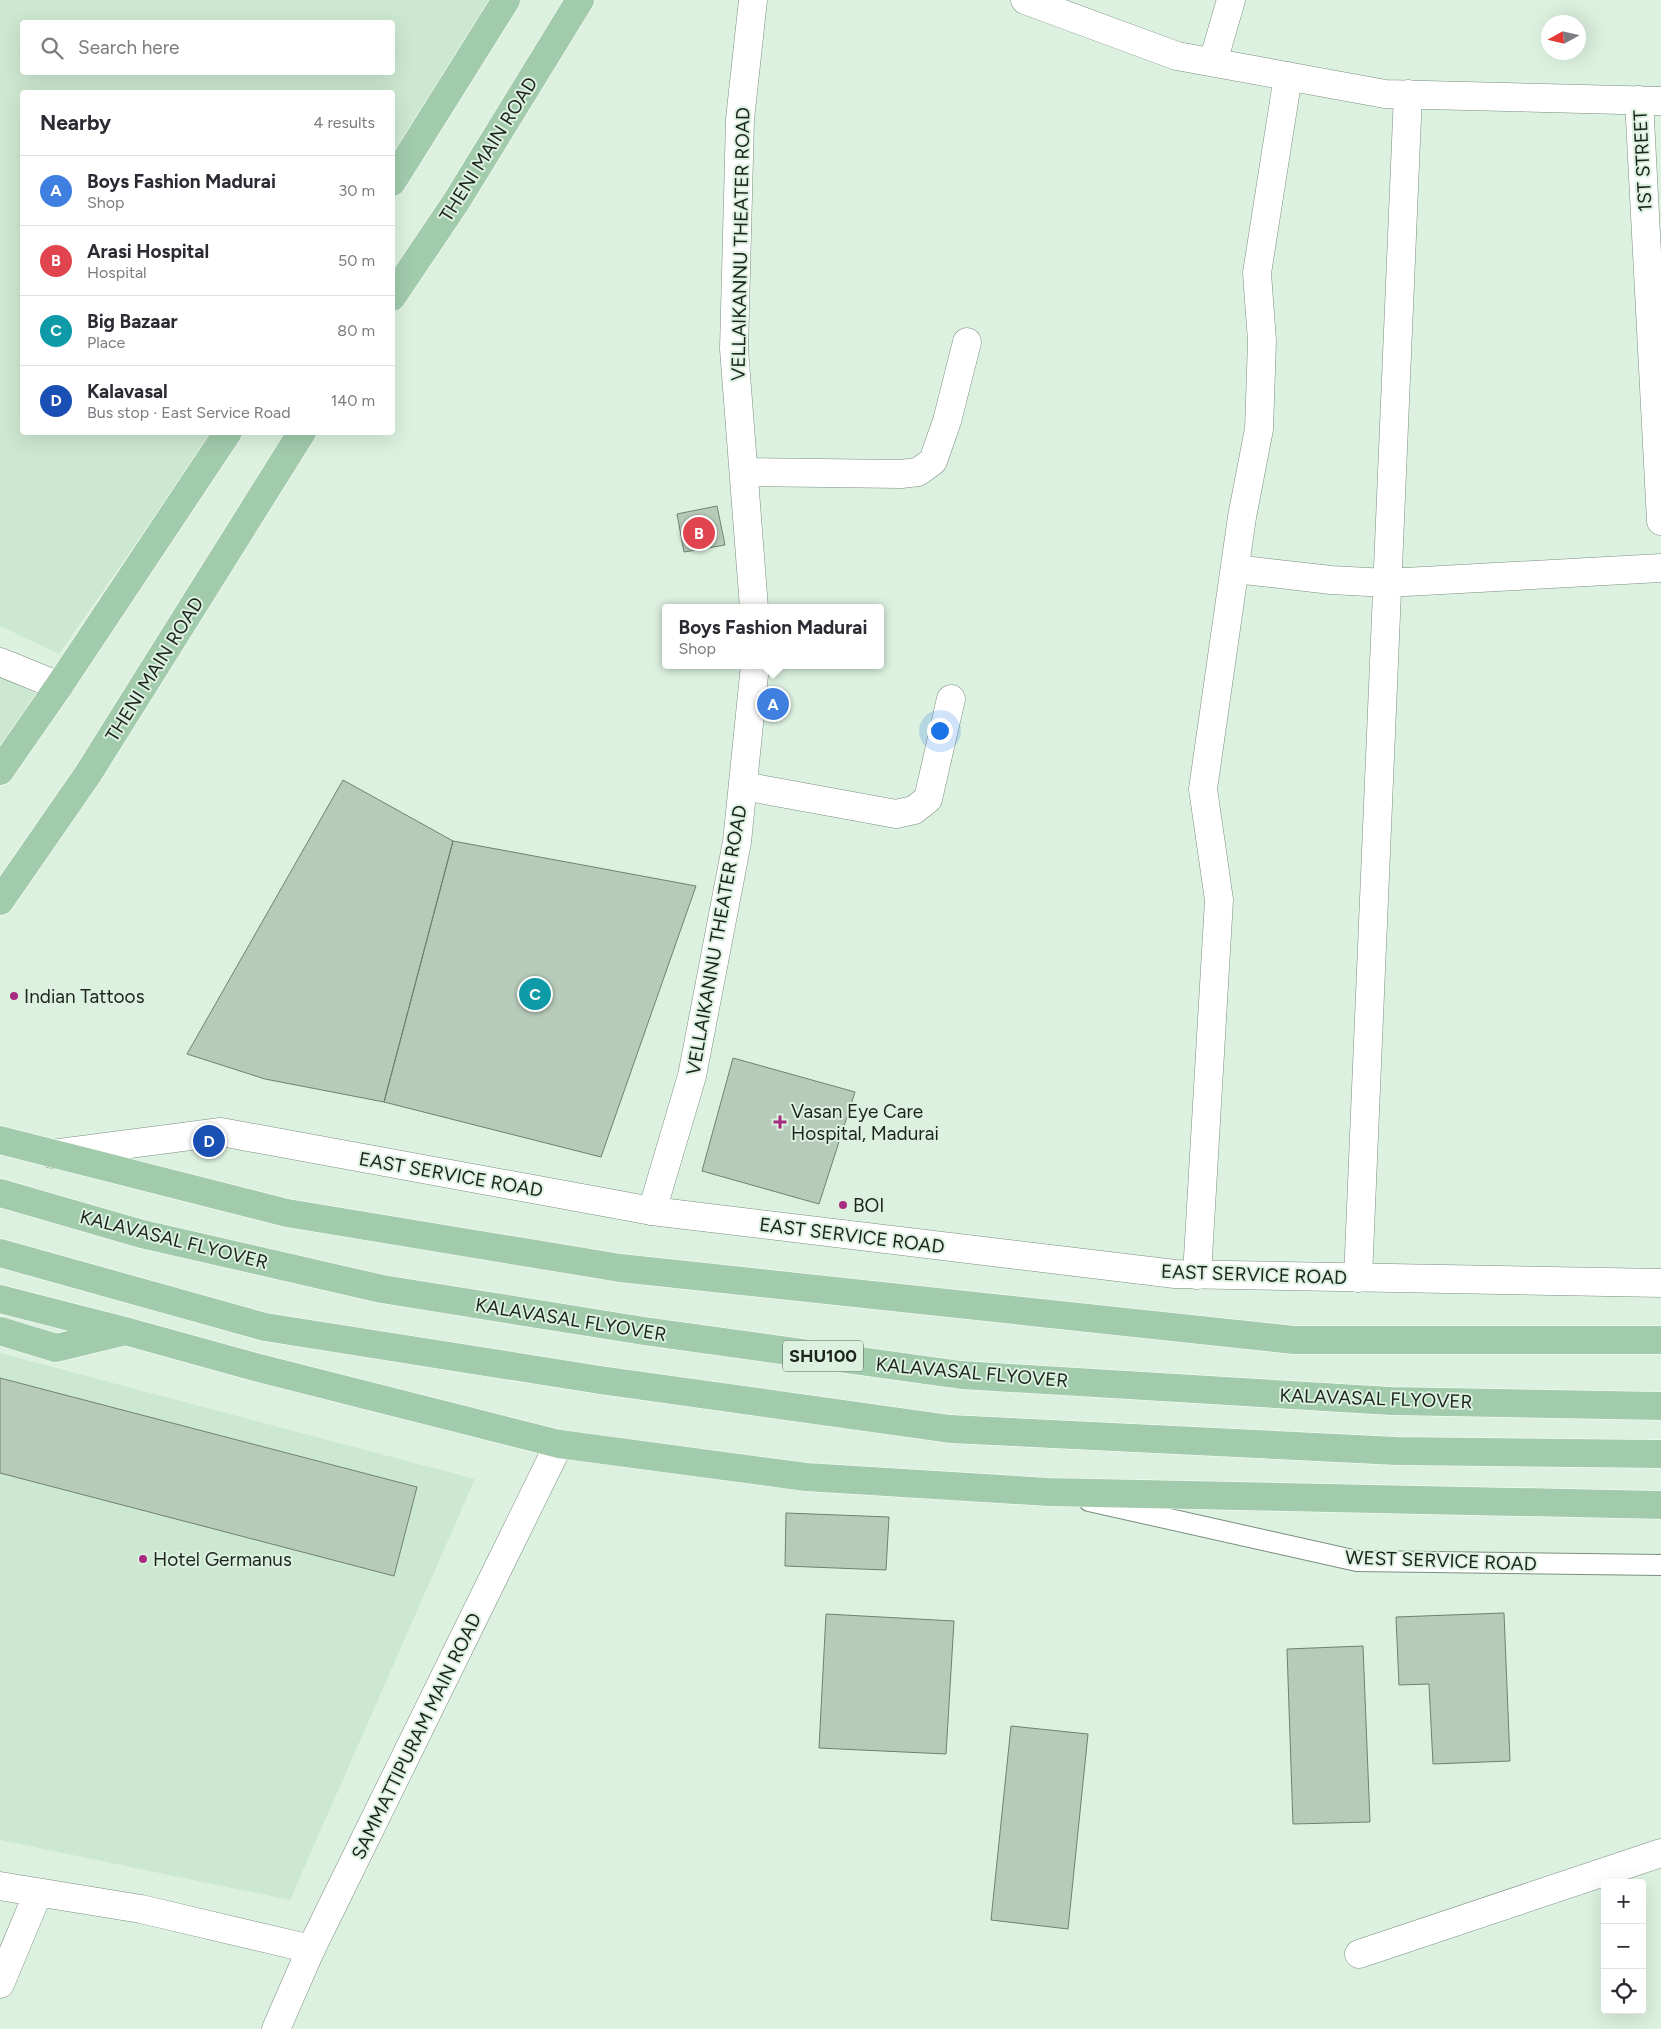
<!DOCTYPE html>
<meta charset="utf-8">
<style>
body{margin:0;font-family:Figtree,sans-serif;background:#f7f7f7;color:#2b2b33}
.controls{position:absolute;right:15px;bottom:15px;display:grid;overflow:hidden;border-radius:5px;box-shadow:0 5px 20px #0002}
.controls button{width:45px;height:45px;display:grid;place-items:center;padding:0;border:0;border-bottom:1px solid #e1e1e2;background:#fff;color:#2b2b33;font:25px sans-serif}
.compass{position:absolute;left:1541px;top:15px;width:45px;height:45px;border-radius:50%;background:#fff;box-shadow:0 5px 20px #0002;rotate:262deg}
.you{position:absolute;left:939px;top:730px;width:18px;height:18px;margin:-12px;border:4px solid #fff;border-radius:50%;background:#1a73e8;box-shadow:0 0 0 8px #1a73e833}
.badge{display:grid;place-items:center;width:32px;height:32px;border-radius:50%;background:#a72b7f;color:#fff;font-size:16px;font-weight:700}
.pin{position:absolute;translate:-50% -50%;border:2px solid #fff;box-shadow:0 1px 5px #0006}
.popup{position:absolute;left:662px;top:604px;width:222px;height:65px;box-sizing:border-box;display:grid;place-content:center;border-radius:5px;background:#fff;filter:drop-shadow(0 1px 4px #0005);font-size:16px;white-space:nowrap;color:#7c7c81}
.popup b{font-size:19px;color:#2b2b33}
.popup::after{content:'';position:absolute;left:50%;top:100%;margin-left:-10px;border:10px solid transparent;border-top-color:#fff}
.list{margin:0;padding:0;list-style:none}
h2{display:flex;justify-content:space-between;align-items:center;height:65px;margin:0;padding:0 20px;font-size:21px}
h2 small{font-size:16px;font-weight:400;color:#7c7c81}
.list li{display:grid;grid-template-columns:32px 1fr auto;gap:15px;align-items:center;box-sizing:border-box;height:70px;padding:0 20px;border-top:1px solid #e1e1e2}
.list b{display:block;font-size:19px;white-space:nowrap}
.list p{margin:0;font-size:16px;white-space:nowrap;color:#7c7c81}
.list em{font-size:16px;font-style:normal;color:#7c7c81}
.icon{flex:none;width:28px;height:28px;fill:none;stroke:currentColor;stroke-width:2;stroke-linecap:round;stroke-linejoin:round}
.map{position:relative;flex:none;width:1661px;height:2029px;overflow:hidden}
.search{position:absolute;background:#fff;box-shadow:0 5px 20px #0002;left:20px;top:20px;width:375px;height:55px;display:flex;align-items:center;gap:12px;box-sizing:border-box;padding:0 18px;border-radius:5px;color:#7c7c81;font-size:19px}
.panel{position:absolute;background:#fff;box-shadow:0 5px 20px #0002;left:20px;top:90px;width:375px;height:345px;border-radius:5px}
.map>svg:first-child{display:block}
.built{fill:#cde8d1;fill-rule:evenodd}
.building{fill:#b7cbba;stroke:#6f8272}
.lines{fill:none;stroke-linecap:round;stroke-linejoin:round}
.lane-casing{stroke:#7b8e7e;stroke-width:22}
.street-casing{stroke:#7b8e7e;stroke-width:29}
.secondary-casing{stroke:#7b8e7e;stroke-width:29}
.primary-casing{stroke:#fff;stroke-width:29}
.lane{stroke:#fff;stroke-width:20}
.street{stroke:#fff;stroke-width:28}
.secondary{stroke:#fff;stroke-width:28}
.primary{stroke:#a2cbac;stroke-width:28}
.poi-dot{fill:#a72b7f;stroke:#dcf1e0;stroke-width:2}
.labels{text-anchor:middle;stroke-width:4;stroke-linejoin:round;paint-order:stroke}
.shield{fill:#dcf1e0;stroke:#566258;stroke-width:1}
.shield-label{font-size:18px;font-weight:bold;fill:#1c241d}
.street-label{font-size:19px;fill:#1c241d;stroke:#dcf1e0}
.poi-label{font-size:19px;fill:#1c241d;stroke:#dcf1e0;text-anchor:start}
</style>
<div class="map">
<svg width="1661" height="2029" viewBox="0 0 1661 2029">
<rect width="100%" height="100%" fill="#dcf1e0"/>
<path class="built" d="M0,0H491L393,160L392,92H22V432L213,433L59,654L0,626ZM22,22H392V72H22Z
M0,676L47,699L0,757Z
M0,1353L475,1479L290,1900L0,1840Z"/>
<path class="building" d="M717,506L725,545L684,552L677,514Z
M343,780L453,841L384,1102L265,1079L187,1054Z
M453,841L696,886L601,1157L384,1102Z
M733,1058L855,1092L819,1204L702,1171Z
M0,1378L417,1487L394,1576L0,1473Z
M786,1513L889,1517L886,1570L785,1566Z
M1504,1613L1510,1761L1433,1764L1429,1684L1399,1685L1396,1617Z
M826,1614L954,1621L946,1754L819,1748Z
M1363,1646L1370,1822L1293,1824L1287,1649Z
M1011,1726L1088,1734L1068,1929L991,1920Z"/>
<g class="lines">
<defs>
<path id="lane" d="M1089,1501L1357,1561L1661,1565"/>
<path id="street" d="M753,0L740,119L734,349L754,608
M1025,0L1177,56L1385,94L1661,101
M1213,62L1231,0
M1639,100L1661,521
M744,472L901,474L918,472L933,461L947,421L967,342
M1235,569L1331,580L1387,583L1661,568
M0,662L59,686
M743,786L896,814L914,810L928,799L951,699
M652,1211L692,1076L737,842L755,665
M1197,1275L1219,900L1203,789L1242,517L1259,429L1262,341L1257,273L1288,76
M1358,1278L1408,94
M0,1886L141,1909L311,1949
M1359,1954L1661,1853
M0,1984L38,1893"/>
<path id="secondary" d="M52,1154L221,1132L652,1211L1175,1274L1661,1283
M276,2029L311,1949L559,1444"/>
<path id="primary" d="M392,182L506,0
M392,297L456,202L580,0
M0,771L59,686L228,432
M0,901L88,774L302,432
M0,1140L287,1213L620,1268L1294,1340H1661
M0,1193L142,1234L382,1289L644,1331L961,1375L1391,1401L1661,1406
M0,1253L265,1327L600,1380L950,1429L1397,1451L1661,1454
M0,1299L125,1331L255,1367L559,1444L806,1477L1048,1492L1661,1505
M0,1331L56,1348L122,1332"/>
</defs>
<use href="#lane" class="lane-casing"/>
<use href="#street" class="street-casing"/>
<use href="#secondary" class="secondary-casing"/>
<use href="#primary" class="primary-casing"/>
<use href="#lane" class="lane"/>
<use href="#street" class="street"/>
<use href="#secondary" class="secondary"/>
<use href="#primary" class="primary"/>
</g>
<g class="poi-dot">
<circle cx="14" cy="996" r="5"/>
<path d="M777.5 1114.5h5v5h5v5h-5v5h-5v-5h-5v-5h5z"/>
<circle cx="843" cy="1205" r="5"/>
<circle cx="143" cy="1559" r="5"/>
</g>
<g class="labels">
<rect class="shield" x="783" y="1340.5" width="80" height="31" rx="4"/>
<g class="shield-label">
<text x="823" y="1362">SHU100</text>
</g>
<g class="street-label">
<text transform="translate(488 149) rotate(-58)" y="7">THENI MAIN ROAD</text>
<text transform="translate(1642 161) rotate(-93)" y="7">1ST STREET</text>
<text transform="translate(740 244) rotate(-89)" y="7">VELLAIKANNU THEATER ROAD</text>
<text transform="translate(154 669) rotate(-58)" y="7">THENI MAIN ROAD</text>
<text transform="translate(716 940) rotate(-80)" y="7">VELLAIKANNU THEATER ROAD</text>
<text transform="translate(451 1174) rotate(10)" y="7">EAST SERVICE ROAD</text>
<text transform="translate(852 1235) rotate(7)" y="7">EAST SERVICE ROAD</text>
<text transform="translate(174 1239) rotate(14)" y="7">KALAVASAL FLYOVER</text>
<text transform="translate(1254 1274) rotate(2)" y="7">EAST SERVICE ROAD</text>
<text transform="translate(571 1319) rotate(9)" y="7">KALAVASAL FLYOVER</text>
<text transform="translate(972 1372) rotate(5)" y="7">KALAVASAL FLYOVER</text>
<text transform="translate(1376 1398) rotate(2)" y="7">KALAVASAL FLYOVER</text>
<text transform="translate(1441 1560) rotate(2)" y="7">WEST SERVICE ROAD</text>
<text transform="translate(416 1736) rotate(-64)" y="7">SAMMATTIPURAM MAIN ROAD</text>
</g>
<g class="poi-label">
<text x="24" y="1003">Indian Tattoos</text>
<text x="791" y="1118">Vasan Eye Care<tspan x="791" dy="22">Hospital, Madurai</tspan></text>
<text x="853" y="1212">BOI</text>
<text x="153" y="1566">Hotel Germanus</text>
</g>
</g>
</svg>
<div class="controls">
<button>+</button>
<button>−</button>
<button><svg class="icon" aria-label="locate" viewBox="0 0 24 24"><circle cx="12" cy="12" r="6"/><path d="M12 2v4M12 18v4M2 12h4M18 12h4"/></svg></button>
</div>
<svg class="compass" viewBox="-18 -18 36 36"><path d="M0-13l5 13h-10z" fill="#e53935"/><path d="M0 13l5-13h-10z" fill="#7c7c81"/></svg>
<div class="you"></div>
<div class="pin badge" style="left:773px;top:704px;background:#3f7fe0">A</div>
<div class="popup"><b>Boys Fashion Madurai</b>Shop</div>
<div class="pin badge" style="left:699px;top:533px;background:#e0444e">B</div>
<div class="pin badge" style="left:535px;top:994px;background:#0f9aa8">C</div>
<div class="pin badge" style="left:209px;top:1141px;background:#1a4fb4">D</div>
<div class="search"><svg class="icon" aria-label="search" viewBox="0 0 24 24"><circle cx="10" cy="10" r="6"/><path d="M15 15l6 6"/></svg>Search here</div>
<section class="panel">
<h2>Nearby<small>4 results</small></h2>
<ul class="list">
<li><span class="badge" style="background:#3f7fe0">A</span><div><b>Boys Fashion Madurai</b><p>Shop</p></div><em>30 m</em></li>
<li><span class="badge" style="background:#e0444e">B</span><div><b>Arasi Hospital</b><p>Hospital</p></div><em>50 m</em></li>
<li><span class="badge" style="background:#0f9aa8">C</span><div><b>Big Bazaar</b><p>Place</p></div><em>80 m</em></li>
<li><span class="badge" style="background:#1a4fb4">D</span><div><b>Kalavasal</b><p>Bus stop · East Service Road</p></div><em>140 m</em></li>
</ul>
</section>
</div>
